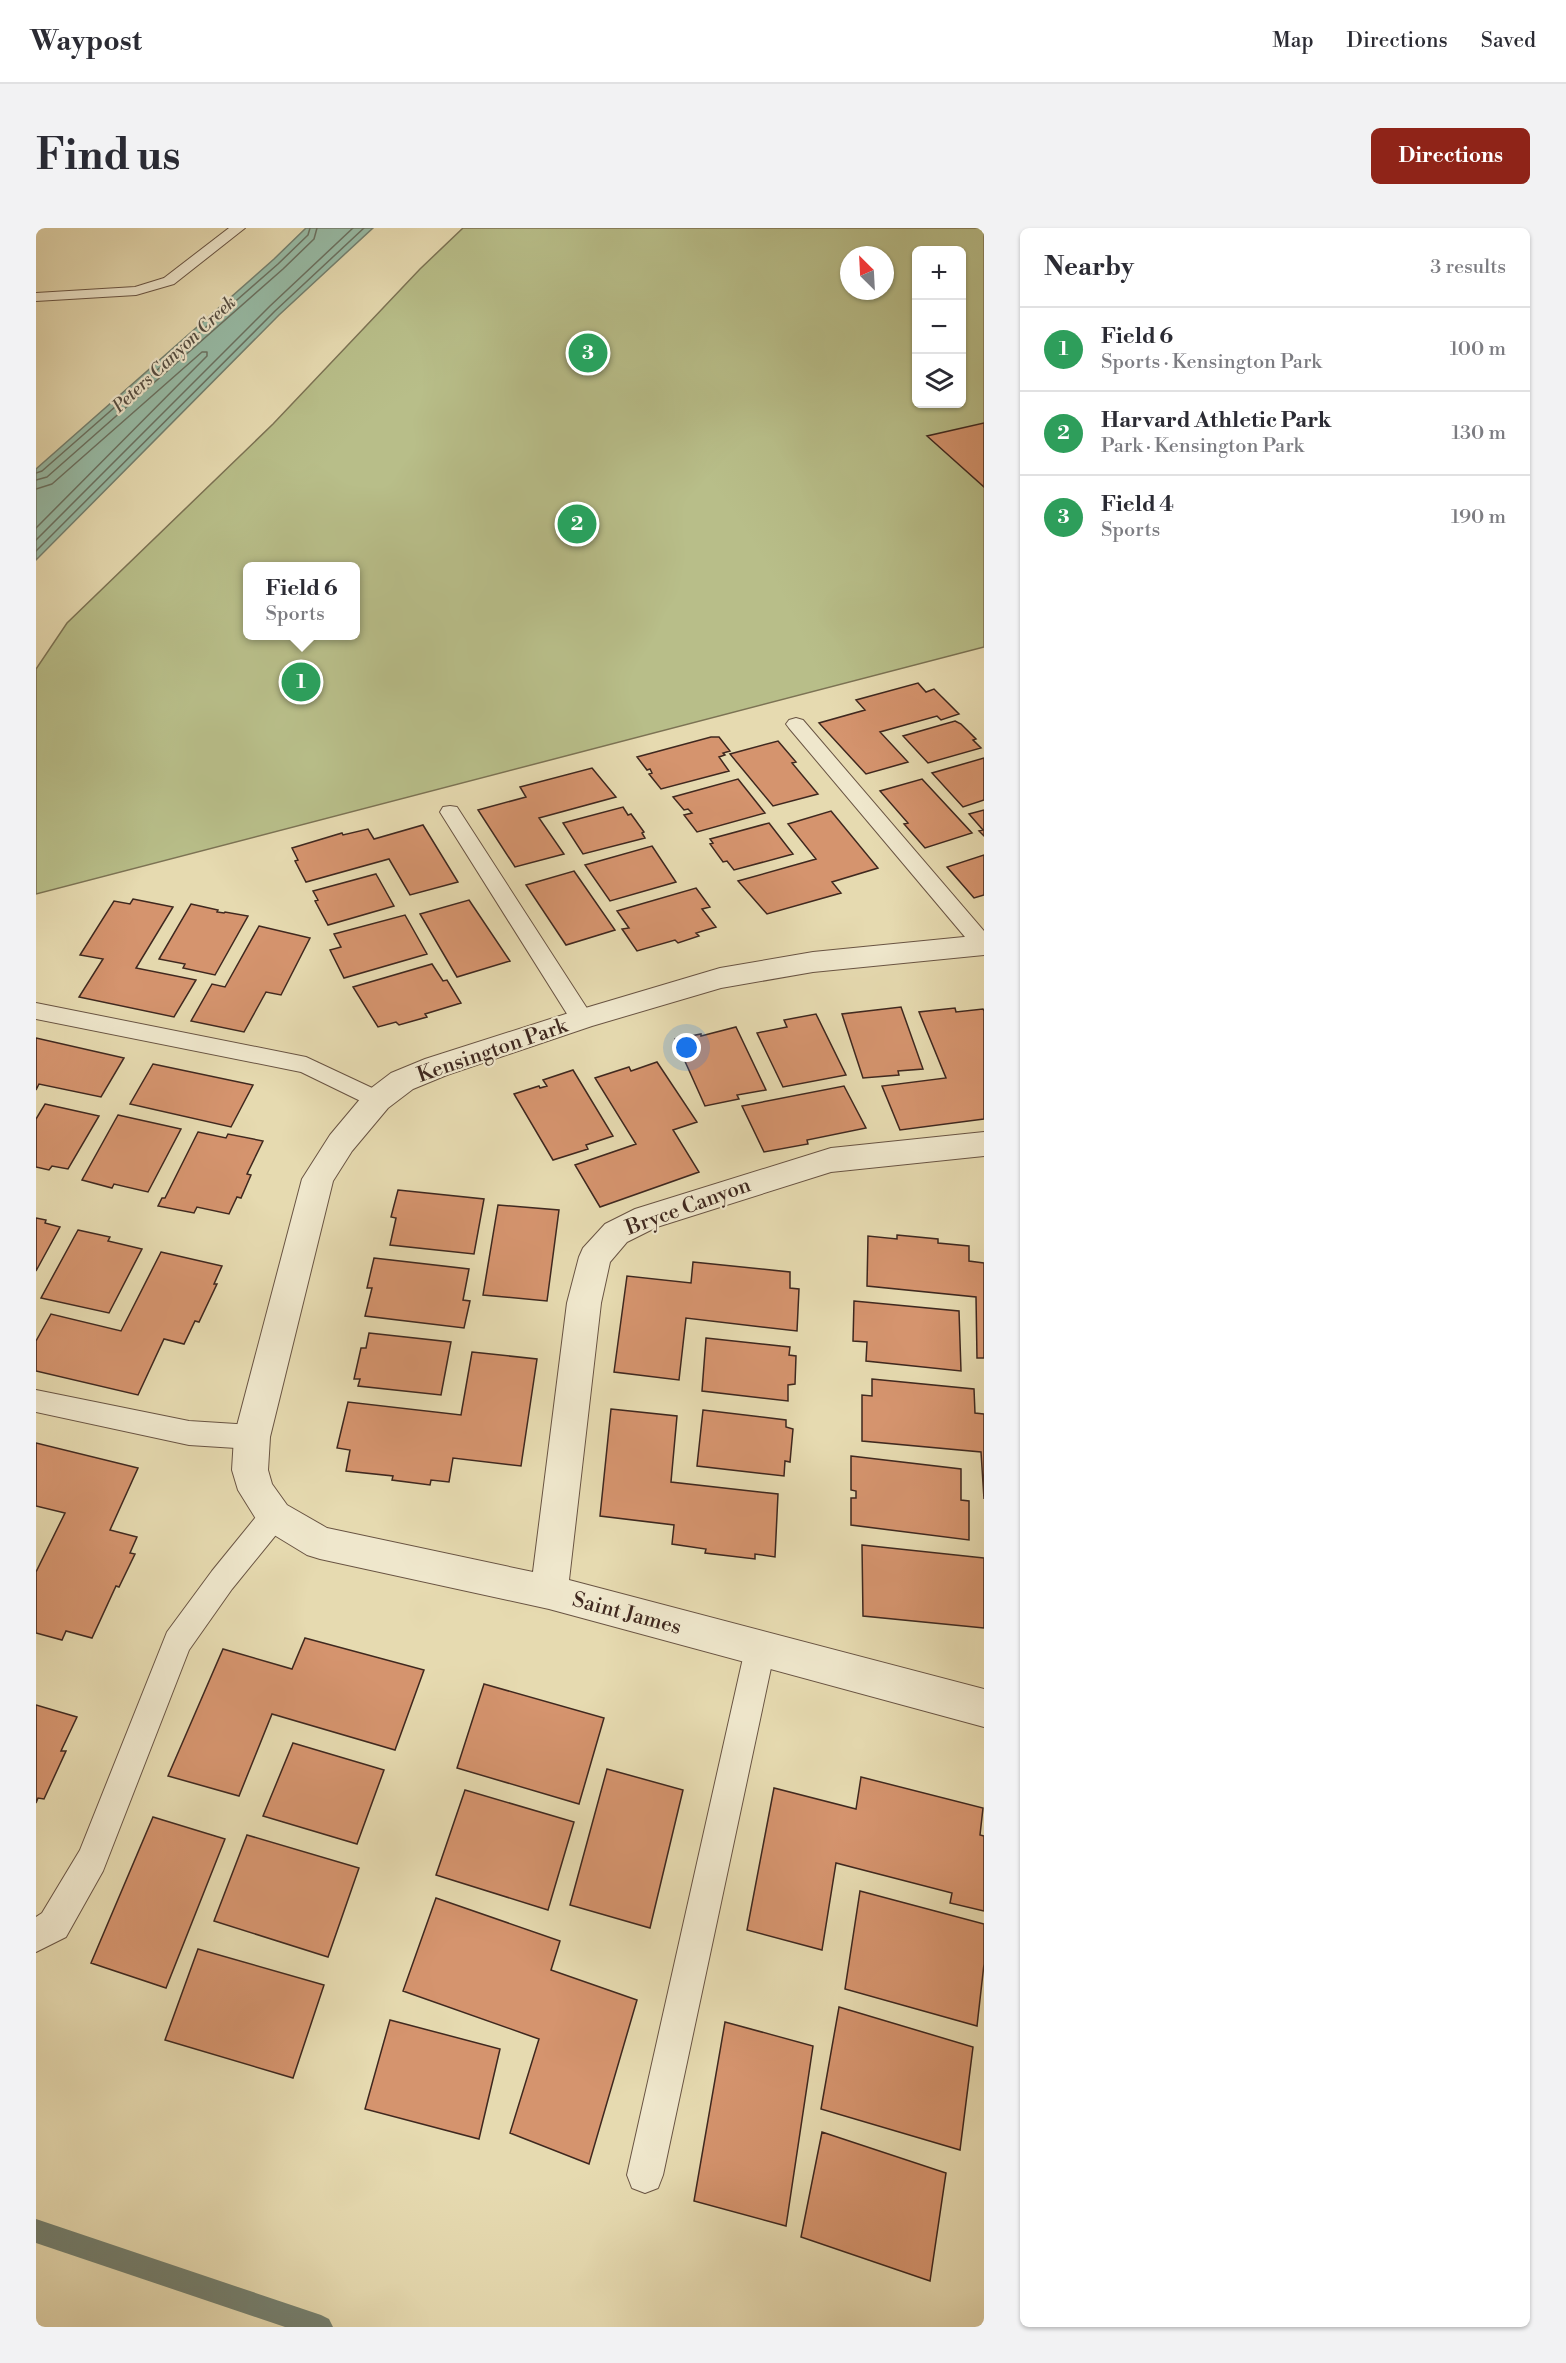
<!DOCTYPE html>
<meta charset="utf-8">
<style>
body{margin:0;font-family:"Libre Bodoni",serif;background:#f2f2f3;color:#2b2b33}
.controls{position:absolute;right:18px;top:18px;display:grid;overflow:hidden;border-radius:9px;box-shadow:0 2px 4px #0004}
.controls button{width:54px;height:54px;display:grid;place-items:center;padding:0;border:0;border-bottom:2px solid #e1e1e2;background:#fff;color:#2b2b33;font:30px sans-serif}
.compass{position:absolute;left:804px;top:18px;width:54px;height:54px;border-radius:50%;background:#fff;box-shadow:0 2px 4px #0004;rotate:336deg}
.you{position:absolute;left:651px;top:820px;width:21px;height:21px;margin:-15px;border:4px solid #fff;border-radius:50%;background:#1a73e8;box-shadow:0 0 0 9px #1a73e833}
.badge{display:grid;place-items:center;width:39px;height:39px;border-radius:50%;background:#8f2418;color:#fff;font-size:20px;font-weight:700}
.pin{position:absolute;translate:-50% -50%;border:3px solid #fff;box-shadow:0 2px 6px #0006}
.popup{position:absolute;left:207px;top:334px;width:117px;height:78px;box-sizing:border-box;display:grid;place-content:center;border-radius:9px;background:#fff;filter:drop-shadow(0 2px 4px #0005);font-size:20px;white-space:nowrap;color:#7c7c81}
.popup b{font-size:22px;color:#2b2b33}
.popup::after{content:'';position:absolute;left:50%;top:100%;margin-left:-12px;border:12px solid transparent;border-top-color:#fff}
.list{margin:0;padding:0;list-style:none}
h2{display:flex;justify-content:space-between;align-items:center;height:78px;margin:0;padding:0 24px;font-size:26px}
h2 small{font-size:20px;font-weight:400;color:#7c7c81}
.list li{display:grid;grid-template-columns:39px 1fr auto;gap:18px;align-items:center;box-sizing:border-box;height:84px;padding:0 24px;border-top:2px solid #e1e1e2}
.list b{display:block;font-size:22px;white-space:nowrap}
.list p{margin:0;font-size:20px;white-space:nowrap;color:#7c7c81}
.list em{font-size:20px;font-style:normal;color:#7c7c81}
.icon{flex:none;width:33px;height:33px;fill:none;stroke:currentColor;stroke-width:2;stroke-linecap:round;stroke-linejoin:round}
.map{position:relative;flex:none;width:948px;height:2099px;overflow:hidden;border-radius:9px}
header{display:flex;align-items:center;gap:36px;box-sizing:border-box;height:84px;padding:0 30px;background:#fff;border-bottom:2px solid #e1e1e2}
header strong{font-size:28px}
nav{display:flex;gap:33px;margin-inline-start:auto;font-size:21px}
.intro{display:flex;align-items:center;justify-content:space-between;box-sizing:border-box;height:144px;padding:0 36px}
h1{margin:0;font-size:42px}
.button{padding:15px 27px;border-radius:9px;background:#8f2418;color:#fff;font-size:21px;font-weight:700}
main{display:flex;gap:36px;padding:0 36px}
aside{flex:1;background:#fff;border-radius:9px;box-shadow:0 2px 4px #0004}
.map>svg:first-child{display:block}
.green{fill:#b8be89;stroke:#7c7354;stroke-width:1.5;fill-rule:evenodd}
.water{fill:#97bba6;stroke:#748070;stroke-width:1.5}
.lines{fill:none;stroke-linecap:round;stroke-linejoin:round}
.shore{stroke:#6b7262;stroke-width:1.5}
.stream{fill:#748070;fill-rule:evenodd}
.building{fill:#d5946e;stroke:#3f281f;stroke-width:1.5}
.service-casing{stroke:#695443;stroke-width:2}
.minor-casing{stroke:#695443;stroke-width:2}
.service{fill:#efe7cc;fill-rule:evenodd}
.minor{fill:#efe7cc;fill-rule:evenodd}
.labels{text-anchor:middle;stroke-width:4.5;stroke-linejoin:round;paint-order:stroke}
.far-water-label{font-size:18px;font-style:italic;fill:#554d41;stroke:#efe7cc}
.street-label{font-size:21px;fill:#3f281f;stroke:#efe7cc}
</style>
<header>
<strong>Waypost</strong>
<nav><a>Map</a><a>Directions</a><a>Saved</a></nav>
</header>
<div class="intro"><h1>Find us</h1><a class="button">Directions</a></div>
<main>
<div class="map">
<svg width="948" height="2099" viewBox="0 0 948 2099">
<rect width="100%" height="100%" fill="#e6dab0"/>
<filter id="stains"><feTurbulence type="fractalNoise" baseFrequency=".00333" numOctaves="4"/><feColorMatrix values="0 0 0 0 .2 0 0 0 0 .09 0 0 0 0 .02 0 0 0 .5 -.17"/></filter>
<radialGradient id="worn" r=".72"><stop offset=".6" stop-color="#630" stop-opacity="0"/><stop offset="1" stop-color="#630" stop-opacity=".3"/></radialGradient>
<path class="green" d="M427,0H948V419L0,666V441L31,395L237,196L384,41ZM880,22H926V176H880ZM813,27H849V63H813ZM211,338H319V408H211Z"/>
<path class="water" d="M270,0H337L243,87L0,332V241L238,31Z"/>
<g class="lines">
<path class="shore" d="M0,245L6,243L242,36L272,7L274,0
M0,252L11,249L247,41L278,11L281,0
M0,261L16,256L166,124H171V128L0,300
M0,312L234,78L317,0
M0,323L239,83L328,0"/>
<path class="stream" d="M0,1991L285,2087L293,2091L297,2099H249L0,2015Z"/>
</g>
<path class="building" d="M948,195V259L891,208Z
M882,455L890,464L898,461L923,486L905,492L901,488L844,504L872,534L830,546L783,495L829,482L820,472Z
M919,493L925,496L940,511L937,512L945,520L892,535L867,508Z
M675,509H683L694,523L687,525L689,527L683,529L693,543L625,561L613,546L616,545L614,541L611,542L601,529Z
M742,513L760,534L756,535L782,566L737,578L694,526Z
M948,530V572L927,579L896,545Z
M556,540L580,569L503,590L528,626L479,639L442,582L490,569L484,559Z
M702,551L729,585L661,604L648,587L656,585L652,581L648,582L637,569Z
M886,551L936,605L889,620L868,596L872,595L844,563Z
M587,579L592,587L595,586L608,604L606,605L609,610L547,626L527,595Z
M948,582V608L943,603L947,602L933,586Z
M795,583L842,640L796,654L805,665L731,686L702,653L780,631L752,596Z
M733,595L757,626L698,642L691,633L687,634L674,616L677,615L674,611Z
M387,597L422,654L374,667L353,631L270,654L259,633L262,632L256,620L306,605L307,607L332,601L338,611Z
M616,618L640,654L574,673L549,637Z
M948,627V667L938,670L911,639Z
M538,643L579,702L530,717L490,657Z
M340,646L358,678L292,697L279,673L282,672L277,663Z
M660,660L674,679L666,681L680,699L660,705L663,708L642,715L639,712L601,723L586,701L593,700L581,683Z
M97,671L137,679L100,740L160,752L138,789L43,769L67,731L44,727L78,673L94,676Z
M433,672L474,733L421,749L384,686Z
M155,676L182,682L181,684L188,685L189,684L212,688L179,747L147,740L149,736L123,731Z
M369,687L391,726L308,750L294,722L305,719L298,706Z
M223,698L274,710L245,767L230,764L208,804L155,793L176,756L189,759Z
M396,736L407,753L411,752L425,775L389,786L391,789L363,797L360,794L342,799L317,759Z
M865,779L887,841L862,843L863,847L827,850L806,786Z
M919,780L920,784L947,781L948,783V891L864,902L846,858L910,850L883,784Z
M780,786L810,847L747,859L721,805L751,799L748,792Z
M700,799L730,862L701,867L703,871L669,878L639,811L665,806V808Z
M0,810L88,830L65,869L3,856L0,862Z
M621,834L661,894L637,902L663,944L564,979L539,937L600,916L559,850L593,839L595,843Z
M117,836L217,857L195,899L94,876Z
M537,842L577,908L550,917L552,921L517,932L478,866L503,858L504,860L511,858L507,852Z
M808,858L830,900L771,912L772,916L728,924L706,878Z
M9,876L63,888L32,941L16,938L13,942L0,939V891Z
M82,887L145,901L112,964L78,956L76,960L46,952Z
M162,904L190,910L192,906L227,913L211,946L215,947L205,970L201,969L193,986L161,979L158,985L122,978L126,970H129Z
M362,962L448,971L438,1026L354,1017L360,990L355,989Z
M462,977L523,982L511,1073L447,1067Z
M0,990L10,992L9,995L24,999L0,1043Z
M42,1002L74,1009L72,1013L106,1021L73,1085L5,1070Z
M861,1007L902,1011V1015L933,1018V1033L948,1035V1130H941L940,1069L831,1058L832,1008L861,1011Z
M125,1024L186,1038L178,1056H181L163,1094L159,1093L148,1116L128,1111L102,1167L0,1143V1113L15,1086L85,1103Z
M338,1030L433,1041L427,1072L434,1073L428,1100L329,1088L336,1060H331Z
M657,1034L754,1044V1060L763,1061L761,1103L650,1090L643,1152L578,1144L591,1048L655,1055Z
M818,1073L923,1083L925,1143L830,1133L831,1114L817,1113Z
M333,1105L415,1114L405,1167L322,1158L324,1151H318L325,1120H330Z
M670,1110L754,1119L753,1127L760,1128L759,1156L752,1157V1173L666,1163Z
M436,1124L501,1131L485,1238L417,1230L413,1254L395,1252L394,1257L356,1252L357,1248L310,1243L314,1222L301,1220L312,1174L425,1187Z
M836,1151L938,1161L939,1185L948,1186V1271L945,1224L826,1213V1167L836,1168Z
M575,1181L641,1188L635,1254L742,1266L739,1329L719,1326V1331L669,1325L670,1321L636,1316L638,1297L564,1288Z
M667,1182L750,1192V1199L757,1201L754,1234L749,1233L748,1248L661,1238Z
M0,1215L102,1240L74,1302L101,1309L94,1325L99,1326L83,1359L80,1358L56,1410L30,1403L26,1412L0,1405V1344L29,1285L0,1278Z
M815,1228L925,1241V1272L933,1273V1312L815,1297V1270H820V1263L815,1262Z
M826,1317L948,1330V1400L827,1388Z
M269,1410L388,1442L359,1522L236,1486L203,1568L132,1548L187,1421L256,1441Z
M448,1456L568,1490L543,1576L421,1540Z
M0,1477L41,1489L25,1523H30L8,1571L2,1570L0,1575Z
M257,1515L348,1542L321,1616L227,1588Z
M571,1541L647,1562L614,1700L534,1677Z
M825,1549L947,1580L944,1607L948,1608V1683L914,1675L916,1665L800,1635L786,1722L711,1702L738,1560L820,1581Z
M429,1562L538,1594L512,1682L400,1647Z
M117,1589L189,1611L130,1760L55,1735Z
M211,1607L323,1640L292,1729L178,1693Z
M824,1663L948,1696V1736L941,1798L809,1761Z
M400,1670L524,1713L515,1742L601,1772L553,1936L474,1905L503,1811L367,1763Z
M162,1721L288,1757L257,1850L129,1812Z
M803,1779L937,1819L924,1922L785,1881Z
M354,1792L464,1821L443,1911L329,1881Z
M689,1794L777,1818L750,1998L658,1973Z
M786,1904L910,1945L894,2053L765,2009Z"/>
<g class="lines">
<defs>
<path id="service" d="M193,0H209L138,56L100,67L0,73V65L99,59L128,50Z
M760,490L767,492L948,703V724L940,722L753,500L750,496L753,492Z
M414,578L421,579L554,785L557,791L554,797L546,799L538,797L404,584L407,579Z
M0,775L270,829L349,866L353,872L349,878L341,881L265,844L0,791Z
M0,1162L153,1193L216,1197L226,1201L230,1209L226,1217L216,1221L153,1217L0,1184Z
M238,1276L248,1279L252,1288L248,1297L196,1361L153,1422L67,1643L30,1709L0,1724V1689L6,1685L44,1622L131,1404L176,1343L228,1279Z
M724,1407L734,1411L739,1421L627,1947L622,1960L609,1965L596,1960L591,1947L709,1421L714,1411Z"/>
<path id="minor" d="M948,707V727L777,744L685,760L556,798L411,847L377,861L352,880L316,923L297,953L234,1209L232,1242L236,1256L251,1277L291,1300L497,1344L531,1075L543,1029L547,1020L569,996L599,981L795,920L948,904V928L795,944L621,999L591,1014L574,1034L565,1075L533,1352L948,1461V1499L513,1381L284,1331L271,1327L225,1299L202,1262L196,1242L198,1209L266,951L294,907L330,864L355,845L389,831L536,784L684,740L777,724Z"/>
</defs>
<use href="#service" class="service-casing"/>
<use href="#minor" class="minor-casing"/>
<use href="#service" class="service"/>
<use href="#minor" class="minor"/>
</g>
<g class="labels">
<g class="far-water-label">
<text transform="translate(138 126) rotate(-43)" y="6">Peters Canyon Creek</text>
</g>
<g class="street-label">
<text transform="translate(456 822) rotate(-19)" y="7">Kensington Park</text>
<text transform="translate(652 978) rotate(-20)" y="7">Bryce Canyon</text>
<text transform="translate(591 1385) rotate(15)" y="7">Saint James</text>
</g>
</g>
<rect width="100%" height="100%" filter="url(#stains)"/>
<rect width="100%" height="100%" fill="url(#worn)"/>
</svg>
<div class="controls">
<button>+</button>
<button>−</button>
<button><svg class="icon" aria-label="layers" viewBox="0 0 24 24"><path d="M12 4l9 5-9 5-9-5zM3 14l9 5 9-5"/></svg></button>
</div>
<svg class="compass" viewBox="-18 -18 36 36"><path d="M0-13l5 13h-10z" fill="#e53935"/><path d="M0 13l5-13h-10z" fill="#7c7c81"/></svg>
<div class="you"></div>
<div class="pin badge" style="left:265px;top:454px;background:#2e9e5b">1</div>
<div class="popup"><b>Field 6</b>Sports</div>
<div class="pin badge" style="left:541px;top:296px;background:#2e9e5b">2</div>
<div class="pin badge" style="left:552px;top:125px;background:#2e9e5b">3</div>
</div>
<aside>
<h2>Nearby<small>3 results</small></h2>
<ul class="list">
<li><span class="badge" style="background:#2e9e5b">1</span><div><b>Field 6</b><p>Sports · Kensington Park</p></div><em>100 m</em></li>
<li><span class="badge" style="background:#2e9e5b">2</span><div><b>Harvard Athletic Park</b><p>Park · Kensington Park</p></div><em>130 m</em></li>
<li><span class="badge" style="background:#2e9e5b">3</span><div><b>Field 4</b><p>Sports</p></div><em>190 m</em></li>
</ul>
</aside>
</main>
